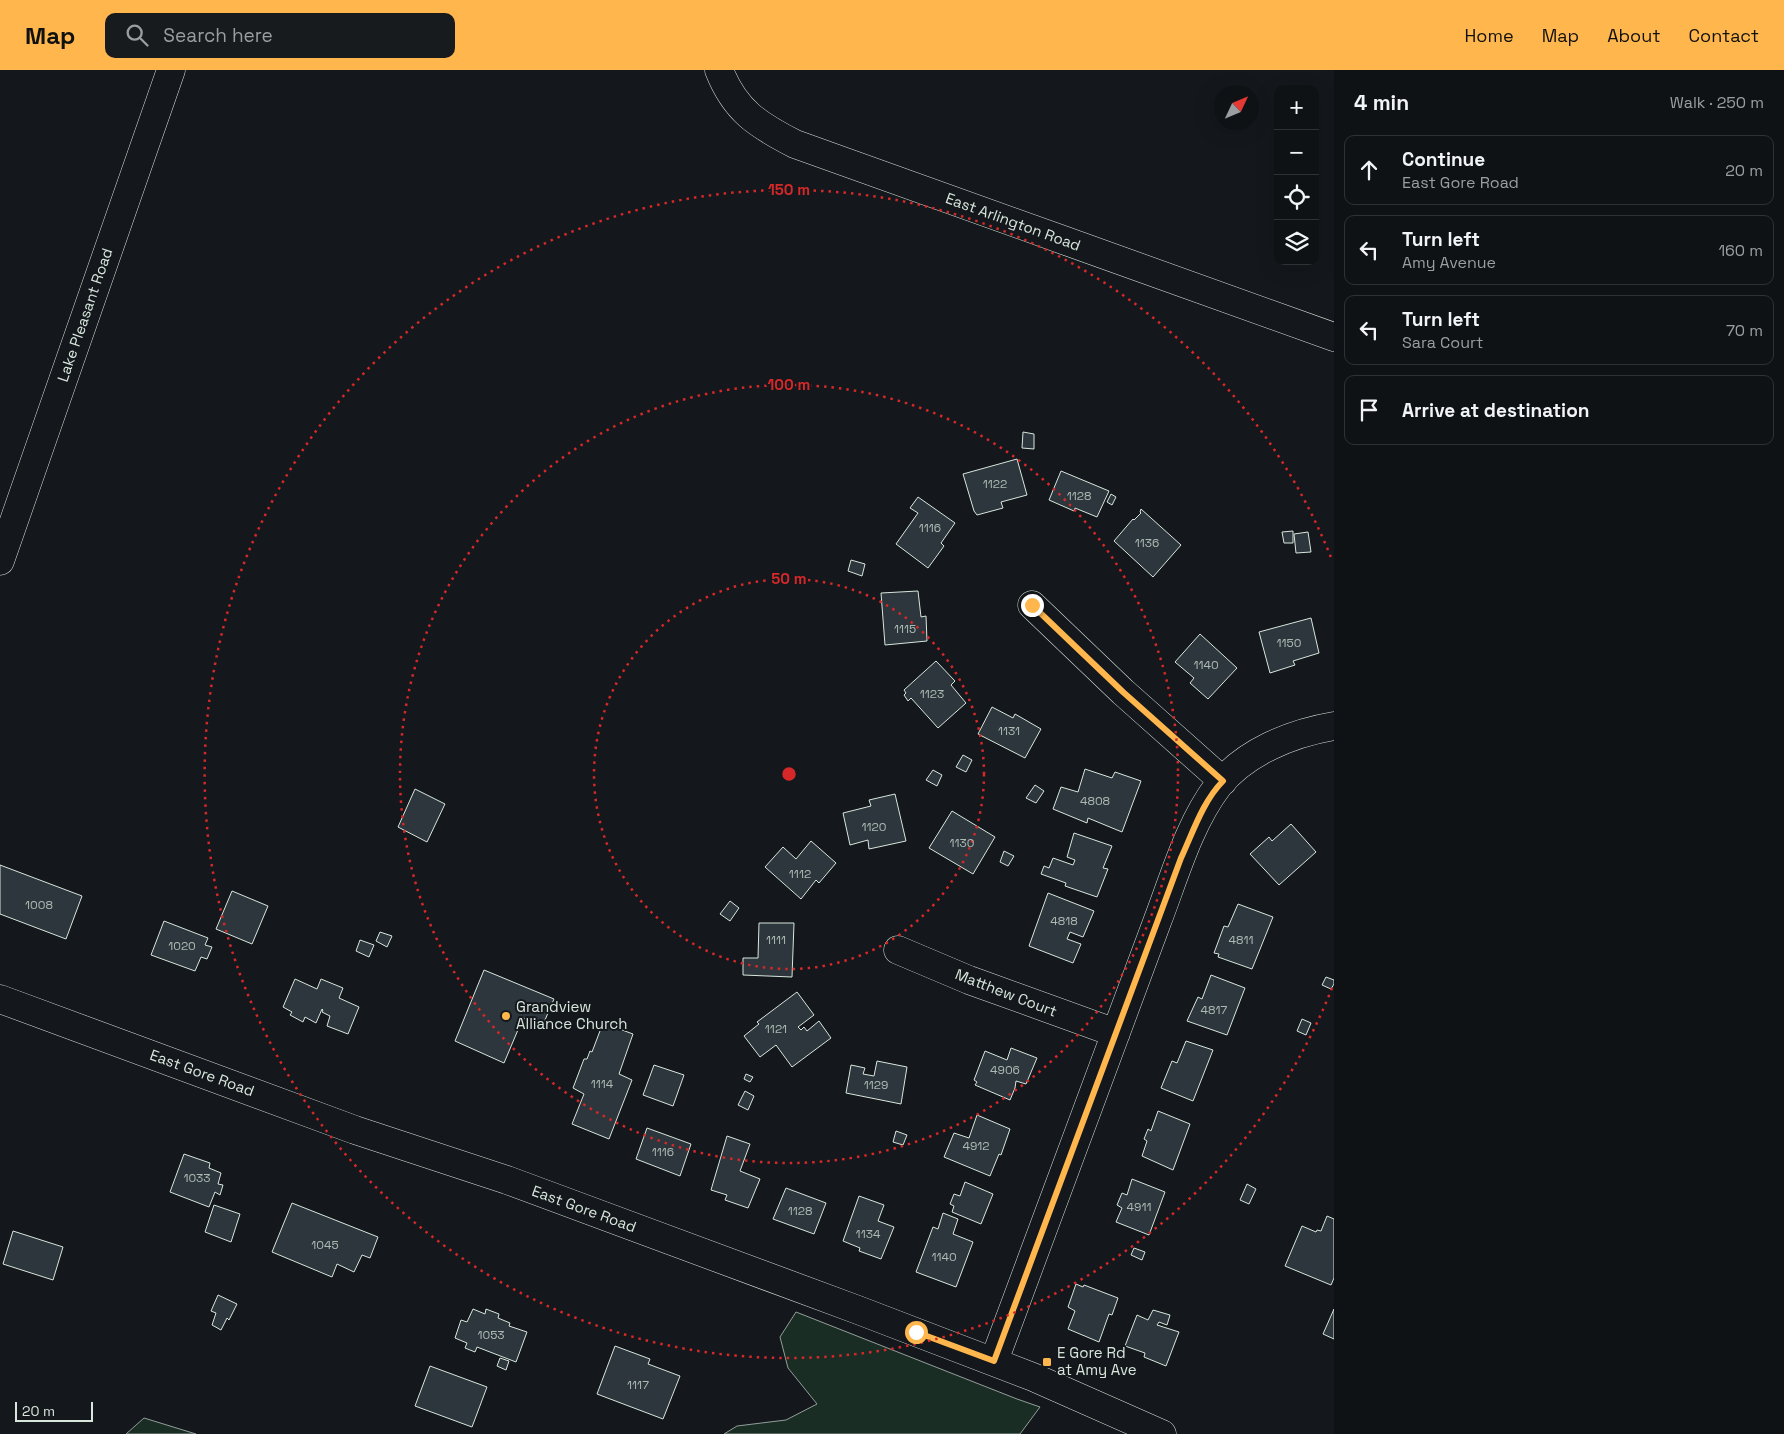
<!DOCTYPE html>
<meta charset="utf-8">
<style>
body{margin:0;font-family:"Space Grotesk",sans-serif;background:#181b1e;color:#f1f3f6}
.controls{position:absolute;right:15px;top:15px;display:grid;overflow:hidden;border-radius:10px;box-shadow:0 5px 20px #0002}
.controls button{width:45px;height:45px;display:grid;place-items:center;padding:0;border:0;border-bottom:1px solid #2f3234;background:#0f1215;color:#f1f3f6;font:25px sans-serif}
.compass{position:absolute;left:1214px;top:15px;width:45px;height:45px;border-radius:50%;background:#0f1215;box-shadow:0 5px 20px #0002;rotate:46deg}
.scale{position:absolute;left:15px;bottom:12px;width:78px;box-sizing:border-box;padding-left:5px;border:2px solid #d8e6dc;border-top:0;font-size:14px;line-height:18px;white-space:nowrap;color:#d8e6dc;-webkit-text-stroke:4px #14181c;paint-order:stroke}
.stop{position:absolute;width:15px;height:15px;margin:-11px;border:4px solid #ffb74d;border-radius:50%;background:#fff}
.stop.end{background:#ffb74d;border-color:#fff;box-shadow:0 1px 5px #0008}
.list{margin:0;padding:0;list-style:none}
h2{display:flex;justify-content:space-between;align-items:center;height:65px;margin:0;padding:0 20px;font-size:21px}
h2 small{font-size:16px;font-weight:400;color:#9b9ea0}
.list li{display:grid;grid-template-columns:32px 1fr auto;gap:15px;align-items:center;box-sizing:border-box;height:70px;margin:0 10px 10px;padding:0 10px;border:1px solid #2f3234;border-radius:10px}
.list b{display:block;font-size:19px;white-space:nowrap}
.list p{margin:0;font-size:16px;white-space:nowrap;color:#9b9ea0}
.list em{font-size:16px;font-style:normal;color:#9b9ea0}
.icon{flex:none;width:28px;height:28px;fill:none;stroke:currentColor;stroke-width:2;stroke-linecap:round;stroke-linejoin:round}
.map{position:relative;flex:none;width:1334px;height:1364px;overflow:hidden}
header{display:flex;align-items:center;gap:30px;box-sizing:border-box;height:70px;padding:0 25px;background:#ffb74d;color:#111}
header strong{font-size:24px}
nav{display:flex;gap:28px;margin-inline-start:auto;font-size:18px}
.search{width:350px;height:45px;background:#181b1e;display:flex;align-items:center;gap:12px;box-sizing:border-box;padding:0 18px;border-radius:10px;color:#9b9ea0;font-size:19px}
main{display:flex}
aside{flex:1;background:#0f1215}
.map>svg:first-child{display:block}
.green{fill:#1a2d24;stroke:#939e99}
.building{fill:#2c363c;stroke:#d8e6dc}
.lines{fill:none;stroke-linecap:round;stroke-linejoin:round}
.minor-casing{stroke:#d8e6dc;stroke-width:29}
.minor{stroke:#14181c;stroke-width:28}
.route{stroke:#ffb74d;stroke-width:6}
.ring{fill:none;stroke:#d62828;stroke-width:2.5;stroke-dasharray:2.5 5}
.poi-dot{fill:#ffb74d;stroke:#14181c;stroke-width:2}
.labels{text-anchor:middle;stroke-width:4;stroke-linejoin:round;paint-order:stroke}
.number-label{font-size:12px;fill:#adbab4}
.street-label{font-size:15px;fill:#d8e6dc;stroke:#14181c}
.poi-label{font-size:15px;fill:#d8e6dc;stroke:#14181c;text-anchor:start}
.centre{fill:#d62828;stroke:#14181c;stroke-width:2.5}
.ring-label{font-size:15px;text-anchor:middle;font-weight:bold;fill:#d62828;stroke:#14181c;stroke-width:4;stroke-linejoin:round;paint-order:stroke}
</style>
<header>
<strong>Map</strong>
<div class="search"><svg class="icon" aria-label="search" viewBox="0 0 24 24"><circle cx="10" cy="10" r="6"/><path d="M15 15l6 6"/></svg>Search here</div>
<nav><a>Home</a><a>Map</a><a>About</a><a>Contact</a></nav>
</header>
<main>
<div class="map">
<svg width="1334" height="1364" viewBox="0 0 1334 1364">
<rect width="100%" height="100%" fill="#14181c"/>
<path class="green" d="M796,1242L1017,1329L1040,1337L1020,1364H724L737,1356L786,1350L817,1334L788,1298L780,1267Z
M144,1348L196,1364H126Z"/>
<path class="building" d="M1023,362L1034,364V379L1022,378Z
M1017,389L1027,425L1001,432L1003,438L977,445L974,441L963,404Z
M1061,401L1109,421L1097,447L1075,438L1074,441L1049,430Z
M1111,424L1116,427L1112,435L1107,432Z
M918,427L955,453L941,473L944,476L928,498L896,474L918,443L910,438Z
M1141,439L1181,475L1153,507L1114,471L1133,449L1134,450L1141,443L1140,442Z
M1293,461V473H1284L1282,462Z
M1308,462L1311,482L1296,483L1294,464Z
M851,490L865,494L862,506L848,501Z
M918,521L921,547L926,546L927,571L885,575L881,523Z
M1311,548L1319,583L1293,591L1295,595L1270,603L1259,562Z
M1200,564L1237,598L1208,629L1190,613L1194,608L1175,592Z
M936,591L955,611L951,615L966,633L938,658L911,628L908,631L904,625L906,623L904,620Z
M992,637L1013,648L1015,644L1041,659L1025,688L978,664Z
M963,685L972,690L966,702L956,697Z
M1085,699L1112,708L1115,702L1141,711L1122,762L1088,748L1087,753L1053,739L1061,717L1078,722Z
M933,700L942,705L937,716L926,710Z
M1035,715L1044,721L1036,733L1026,728Z
M415,719L445,734L427,772L398,757Z
M895,724L906,771L869,779L868,770L850,775L843,743L871,736L869,730Z
M952,741L995,767L973,804L929,778Z
M1291,754L1316,782L1279,815L1250,784L1269,767L1272,771Z
M1074,763L1112,776L1103,798L1108,799L1097,827L1065,816L1066,813L1041,804L1044,796L1049,798L1053,788L1073,795L1075,790L1067,787Z
M811,771L836,793L819,813L816,810L801,829L765,797L783,777L796,789Z
M1004,781L1014,786L1008,796L1000,792Z
M0,795L82,826L66,869L0,844Z
M232,821L268,836L252,874L216,859Z
M1048,823L1094,841L1083,867L1070,862L1067,869L1081,874L1073,893L1029,876Z
M730,831L739,838L730,851L720,844Z
M1238,834L1273,847L1252,899L1218,887L1219,884L1214,883L1224,856L1228,857Z
M164,851L208,868L205,875L212,877L207,889L201,887L195,901L151,885Z
M759,853H794L792,907L743,905V888H758Z
M380,862L392,866L387,877L376,871Z
M360,870L374,875L369,887L356,881Z
M484,900L554,929L542,957L523,948L504,993L455,971Z
M1211,905L1245,918L1227,965L1187,951L1198,927L1202,929Z
M1326,907L1334,910V914L1331,919L1322,915Z
M295,909L317,919L321,909L343,918L339,928L359,937L348,964L327,956L330,946L322,942L323,940L322,939L316,953L305,947L303,952L290,945L292,942L283,937Z
M797,922L814,945L798,957L801,960L804,957L807,961L819,951L831,968L792,997L776,975L760,987L744,966L759,954L757,952Z
M1302,949L1311,953L1306,965L1297,961Z
M603,953L633,964L619,1004L632,1010L609,1069L572,1054L584,1024L573,1018L584,989H587L590,981L592,982Z
M1186,971L1213,980L1193,1031L1161,1018L1172,991L1177,993Z
M1011,978L1037,988L1026,1014L1016,1011L1015,1018L1010,1030L975,1015L977,1012L974,1010L985,981L1007,990Z
M877,991L907,997L901,1034L846,1023L851,995L865,998L863,1004L874,1006Z
M654,995L684,1005L673,1036L643,1025Z
M746,1004L753,1007L750,1012L744,1009Z
M745,1021L754,1026L748,1040L738,1035Z
M1158,1041L1190,1054L1173,1100L1142,1086L1147,1071L1144,1069L1148,1059L1151,1061Z
M977,1045L1010,1059L1001,1085L999,1084L990,1106L944,1087L954,1063L969,1068Z
M647,1058L691,1074L680,1106L636,1089Z
M896,1061L907,1065L903,1075L893,1072Z
M727,1066L750,1074L740,1101L760,1109L748,1138L725,1130L727,1125L711,1120Z
M184,1084L210,1093L209,1098L221,1103L218,1114L223,1115L220,1125L215,1122L209,1137L170,1122Z
M1132,1109L1165,1122L1149,1165L1116,1152L1122,1138L1117,1135L1122,1123L1127,1125Z
M965,1112L993,1124L981,1154L952,1142L954,1136L950,1134L954,1124L960,1126Z
M1247,1114L1256,1119L1249,1134L1240,1130Z
M786,1118L826,1133L814,1164L773,1149Z
M859,1126L884,1135L878,1151L894,1157L881,1189L859,1181L860,1178L843,1171Z
M292,1133L378,1167L370,1188L362,1185L354,1202L337,1194L332,1207L272,1182Z
M214,1135L240,1144L231,1172L205,1162Z
M943,1143L958,1149L953,1164L973,1172L956,1217L916,1202L933,1157L938,1159Z
M1327,1146L1334,1149V1208L1331,1215L1285,1196L1302,1156L1316,1162L1317,1160L1321,1161Z
M13,1161L63,1177L53,1210L3,1194Z
M1134,1178L1145,1182L1142,1190L1131,1185Z
M1076,1214L1083,1217L1084,1215L1118,1228L1112,1245L1109,1244L1099,1272L1068,1259L1075,1241L1068,1237Z
M218,1225L237,1234L229,1250L227,1248L221,1260L212,1255L216,1243L211,1241Z
M473,1239L485,1244L486,1239L499,1244L498,1248L510,1253L509,1256L527,1262L516,1292L477,1277L475,1282L465,1278L467,1273L455,1268L461,1250L467,1252Z
M1334,1239V1269L1323,1264Z
M1153,1240L1170,1245L1167,1255L1159,1252L1157,1255L1179,1262L1166,1296L1144,1287L1145,1283L1125,1276L1137,1245L1148,1250Z
M615,1276L650,1289L648,1294L680,1306L663,1349L597,1324Z
M500,1288L509,1291L506,1300L497,1296Z
M430,1296L487,1317L472,1357L415,1336Z"/>
<g class="lines">
<defs>
<path id="minor" d="M719,0C735,41 758,55 795,74C975,138 1154,203 1334,267
M0,491L171,0
M1032,535L1123,622L1223,711
M898,880L969,910L1116,963
M0,929L355,1060L507,1110L858,1240L1033,1307L1162,1364
M994,1291L1157,852C1174,808 1189,754 1218,716C1245,682 1292,663 1334,656"/>
</defs>
<use href="#minor" class="minor-casing"/>
<use href="#minor" class="minor"/>
</g>
<g class="lines">
<path class="route" d="M916,1262L994,1291L1181,788C1193,762 1203,731 1223,711L1123,622L1032,535"/>
</g>
<g class="ring">
<circle cx="789" cy="704" r="195"/>
<circle cx="789" cy="704" r="389"/>
<path d="M1332 918A584 584 0 1 1 1332 490"/>
</g>
<g class="poi-dot">
<circle cx="506" cy="946" r="5"/>
<rect x="1042" y="1287" width="10" height="10" rx="2.5"/>
</g>
<g class="labels">
<g class="number-label">
<text x="995" y="418">1122</text>
<text x="1079" y="430">1128</text>
<text x="930" y="462">1116</text>
<text x="1147" y="477">1136</text>
<text x="905" y="563">1115</text>
<text x="1289" y="577">1150</text>
<text x="1206" y="599">1140</text>
<text x="932" y="628">1123</text>
<text x="1009" y="665">1131</text>
<text x="1095" y="735">4808</text>
<text x="874" y="761">1120</text>
<text x="962" y="777">1130</text>
<text x="800" y="808">1112</text>
<text x="39" y="839">1008</text>
<text x="1064" y="855">4818</text>
<text x="776" y="874">1111</text>
<text x="1241" y="874">4811</text>
<text x="182" y="880">1020</text>
<text x="1214" y="944">4817</text>
<text x="776" y="963">1121</text>
<text x="1005" y="1004">4906</text>
<text x="602" y="1018">1114</text>
<text x="876" y="1019">1129</text>
<text x="976" y="1080">4912</text>
<text x="663" y="1086">1116</text>
<text x="197" y="1112">1033</text>
<text x="1139" y="1141">4911</text>
<text x="800" y="1145">1128</text>
<text x="868" y="1168">1134</text>
<text x="325" y="1179">1045</text>
<text x="944" y="1191">1140</text>
<text x="491" y="1269">1053</text>
<text x="638" y="1319">1117</text>
</g>
<g class="street-label">
<text transform="translate(1013 152) rotate(20)" y="5">East Arlington Road</text>
<text transform="translate(85 245) rotate(-71)" y="5">Lake Pleasant Road</text>
<text transform="translate(1006 923) rotate(21)" y="5">Matthew Court</text>
<text transform="translate(202 1003) rotate(20)" y="5">East Gore Road</text>
<text transform="translate(584 1139) rotate(20)" y="5">East Gore Road</text>
</g>
<g class="poi-label">
<text x="516" y="942">Grandview<tspan x="516" dy="17">Alliance Church</tspan></text>
<text x="1057" y="1288">E Gore Rd<tspan x="1057" dy="17">at Amy Ave</tspan></text>
</g>
</g>
<circle cx="789" cy="704" r="8" class="centre"/>
<g class="ring-label">
<text x="789" y="125">150 m</text>
<text x="789" y="320">100 m</text>
<text x="789" y="514">50 m</text>
</g>
</svg>
<div class="controls">
<button>+</button>
<button>−</button>
<button><svg class="icon" aria-label="locate" viewBox="0 0 24 24"><circle cx="12" cy="12" r="6"/><path d="M12 2v4M12 18v4M2 12h4M18 12h4"/></svg></button>
<button><svg class="icon" aria-label="layers" viewBox="0 0 24 24"><path d="M12 4l9 5-9 5-9-5zM3 14l9 5 9-5"/></svg></button>
</div>
<svg class="compass" viewBox="-18 -18 36 36"><path d="M0-13l5 13h-10z" fill="#e53935"/><path d="M0 13l5-13h-10z" fill="#9b9ea0"/></svg>
<div class="scale">20 m</div>
<div class="stop" style="left:916px;top:1262px"></div>
<div class="stop end" style="left:1032px;top:535px"></div>
</div>
<aside>
<h2>4 min<small>Walk · 250 m</small></h2>
<ul class="list">
<li><svg class="icon" aria-label="ahead" viewBox="0 0 24 24"><path d="M12 20V5M6 11l6-6 6 6"/></svg><div><b>Continue</b><p>East Gore Road</p></div><em>20 m</em></li>
<li><svg class="icon" aria-label="left" viewBox="0 0 24 24"><path d="M17 20v-9H6M10 6l-5 5 5 5"/></svg><div><b>Turn left</b><p>Amy Avenue</p></div><em>160 m</em></li>
<li><svg class="icon" aria-label="left" viewBox="0 0 24 24"><path d="M17 20v-9H6M10 6l-5 5 5 5"/></svg><div><b>Turn left</b><p>Sara Court</p></div><em>70 m</em></li>
<li><svg class="icon" aria-label="arrive" viewBox="0 0 24 24"><path d="M6 21V4h12l-3 4 3 4H6"/></svg><div><b>Arrive at destination</b></div></li>
</ul>
</aside>
</main>
